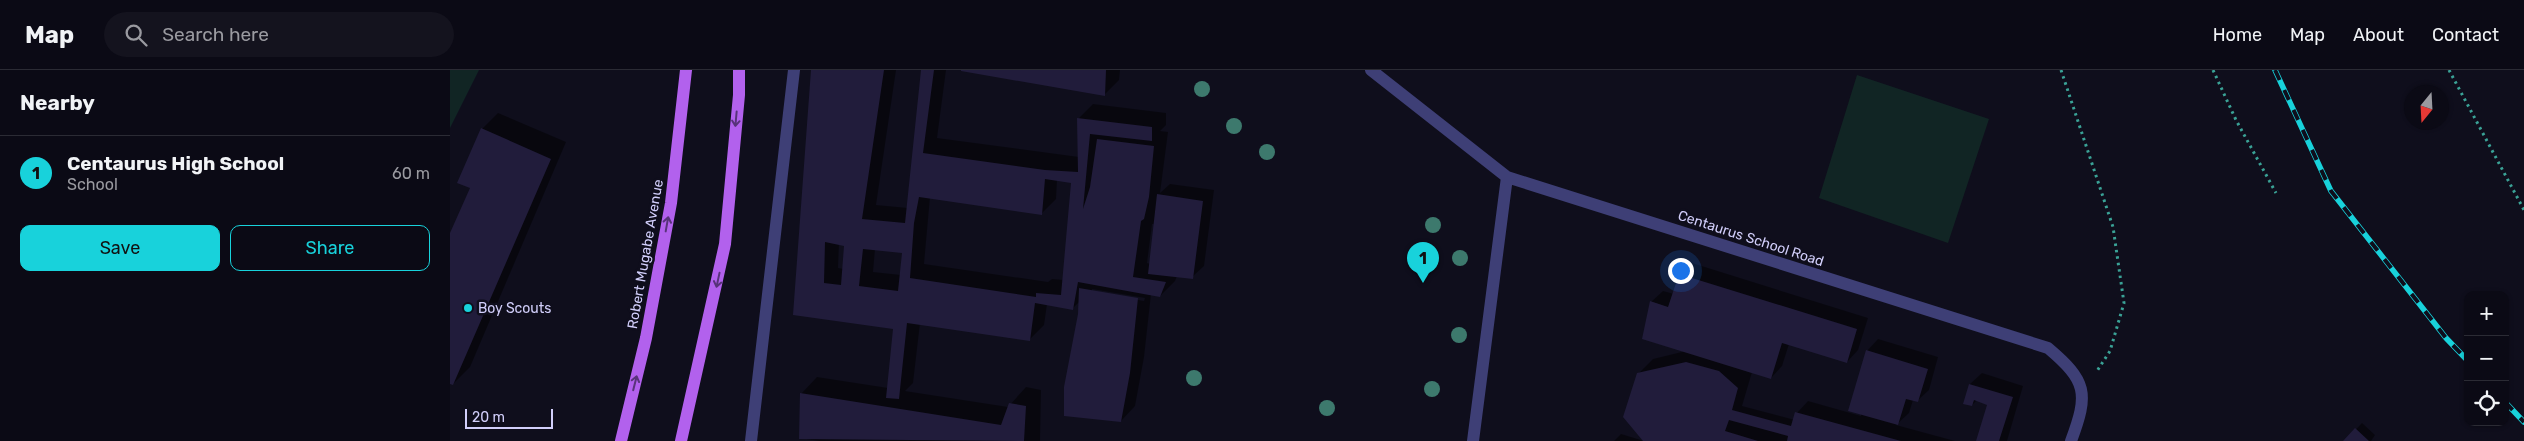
<!DOCTYPE html>
<meta charset="utf-8">
<style>
body{margin:0;font-family:Rubik,sans-serif;background:#14131e;color:#f1f3f6}
.controls{position:absolute;right:15px;bottom:15px;display:grid;overflow:hidden;border-radius:10px;box-shadow:0 1px 4px #0004}
.controls button{width:45px;height:45px;display:grid;place-items:center;padding:0;border:0;border-bottom:1px solid #2b2b34;background:#0b0a15;color:#f1f3f6;font:25px sans-serif}
.compass{position:absolute;left:1954px;top:15px;width:45px;height:45px;border-radius:50%;background:#0b0a15;box-shadow:0 1px 4px #0004;rotate:198deg}
.scale{position:absolute;left:15px;bottom:12px;width:88px;box-sizing:border-box;padding-left:5px;border:2px solid #d1cefa;border-top:0;font-size:14px;line-height:18px;white-space:nowrap;color:#d1cefa;-webkit-text-stroke:4px #0f0e1c;paint-order:stroke}
.you{position:absolute;left:1230px;top:200px;width:18px;height:18px;margin:-12px;border:4px solid #fff;border-radius:50%;background:#1a73e8;box-shadow:0 0 0 8px #1a73e833}
.badge{display:grid;place-items:center;width:32px;height:32px;border-radius:50%;background:#18d2db;color:#111;font-size:16px;font-weight:700}
.pin{position:absolute;translate:-50% -41px;filter:drop-shadow(0 1px 2px #0008)}
.pin::after{content:'';position:absolute;top:26px;width:18px;height:15px;background:inherit;clip-path:polygon(0 0,100% 0,50% 100%)}
.list{margin:0;padding:0;list-style:none}
h2{display:flex;justify-content:space-between;align-items:center;height:65px;margin:0;padding:0 20px;font-size:21px}
h2 small{font-size:16px;font-weight:400;color:#9a9aa0}
.list li{display:grid;grid-template-columns:32px 1fr auto;gap:15px;align-items:center;box-sizing:border-box;height:75px;padding:0 20px;border-top:1px solid #2b2b34}
.list b{display:block;font-size:19px;white-space:nowrap}
.list p{margin:0;font-size:16px;white-space:nowrap;color:#9a9aa0}
.list em{font-size:16px;font-style:normal;color:#9a9aa0}
.actions{display:flex;gap:10px;padding:15px 20px}
.actions a{flex:1;padding:11px 0;border:1px solid #18d2db;border-radius:10px;text-align:center;font-size:18px;color:#18d2db}
.actions .main{background:#18d2db;color:#111}
.icon{flex:none;width:28px;height:28px;fill:none;stroke:currentColor;stroke-width:2;stroke-linecap:round;stroke-linejoin:round}
.map{position:relative;flex:none;width:2074px;height:371px;overflow:hidden}
header{display:flex;align-items:center;gap:30px;box-sizing:border-box;height:70px;padding:0 25px;background:#0b0a15;border-bottom:1px solid #2b2b34}
header strong{font-size:24px}
nav{display:flex;gap:28px;margin-inline-start:auto;font-size:18px}
.search{width:350px;height:45px;background:#14131e;display:flex;align-items:center;gap:12px;box-sizing:border-box;padding:0 18px;border-radius:28px;color:#9a9aa0;font-size:19px}
main{display:flex}
aside{flex:1;background:#0b0a15}
.map>svg:first-child{display:block}
.green{fill:#112524}
.shadow{fill:#0007;fill-rule:evenodd}
.building{fill:#211c3b;fill-rule:evenodd}
.lines{fill:none;stroke-linecap:round;stroke-linejoin:round}
.path{stroke:#3aa296;stroke-width:3;stroke-dasharray:2.5 4;stroke-linecap:butt}
.minor{stroke:#3e3f76;stroke-width:12}
.major{stroke:#b261ed;stroke-width:12}
.rail-casing{stroke:#18d2db;stroke-width:5.5}
.rail{stroke:#0f0e1c;stroke-width:4;stroke-dasharray:11;stroke-linecap:butt}
.tree{fill:#3d796d}
.oneway{stroke:#58337a}
.poi-dot{fill:#18d2db;stroke:#0f0e1c;stroke-width:2}
.labels{text-anchor:middle;stroke-width:5;stroke-linejoin:round;paint-order:stroke}
.street-label{font-size:14px;fill:#d1cefa;stroke:#0f0e1c}
.poi-label{font-size:14px;fill:#d1cefa;stroke:#0f0e1c;text-anchor:start}
</style>
<header>
<strong>Map</strong>
<div class="search"><svg class="icon" aria-label="search" viewBox="0 0 24 24"><circle cx="10" cy="10" r="6"/><path d="M15 15l6 6"/></svg>Search here</div>
<nav><a>Home</a><a>Map</a><a>About</a><a>Contact</a></nav>
</header>
<main>
<aside>
<h2>Nearby<small></small></h2>
<ul class="list">
<li><span class="badge">1</span><div><b>Centaurus High School</b><p>School</p></div><em>60 m</em></li>
</ul>
<div class="actions"><a class="main">Save</a><a>Share</a></div>
</aside>
<div class="map">
<svg width="2074" height="371" viewBox="0 0 2074 371">
<rect width="100%" height="100%" fill="#0f0e1c"/>
<path class="green" d="M0,0H29L0,58Z
M1407,5L1539,49L1498,173L1369,128Z"/>
<path class="shadow" d="M362,0H446L426,135L458,138L472,0H496L487,68L629,87V48L643,34L716,43V55L710,61L718,62L710,123L720,114L764,120L754,196L742,207L727,206L725,211L710,226L701,224L694,287L685,336L671,351L629,244L630,231L623,238L597,234L594,255L579,270L470,253L463,313L455,321L558,337L576,317L591,320L590,371H370L350,368L351,324L367,307L438,318L445,258L344,243ZM607,110L622,112L614,210L602,209L598,212L474,194L480,127L592,143L606,129ZM702,154H705L700,194L697,193ZM389,173L396,174L394,199L388,198ZM425,179L453,182L451,205L423,202ZM642,219L695,228L694,231L642,222Z
M511,0H670L669,10L655,24Z
M48,43L116,72L20,297L3,314L0,312V166L21,117L32,59Z
M1242,193L1418,248L1408,280L1397,292L1339,274L1332,296L1321,308L1302,302L1292,336L1345,350L1347,343L1358,331L1411,346L1417,281L1428,269L1488,287L1479,320L1467,331L1463,330L1459,343L1446,355L1505,371H1195L1188,304L1203,289L1236,281L1201,232L1213,221L1224,224L1230,204Z
M1532,303L1573,316L1557,371H1527L1538,334L1527,330L1522,335L1515,333L1520,314Z
M1912,353L1925,365L1921,371H1895Z
M1171,364L1194,371H1164Z"/>
<path class="building" d="M361,0H434L412,149L455,153L471,0H484L473,83L595,100L628,102L627,48L702,57V71L640,64L633,139L640,117L647,69L704,76L699,127L694,149L691,151L683,207L716,212L710,227L628,212L623,240L585,233L580,271L457,253L449,329L436,328L443,259L343,245ZM595,109L621,113L611,225L586,223V227L460,208L464,153L469,127L592,145ZM375,172L394,176L391,215L374,213ZM413,179L452,183L448,221L409,216Z
M511,0H656L655,26L511,1Z
M31,58L101,89L3,315L0,314V163L20,118L7,113Z
M707,124L753,131L743,209L698,204Z
M1229,204L1407,259L1397,293L1332,273L1321,309L1192,269L1200,231L1218,237Z
M629,218L688,228L680,303L671,352L614,346V317L628,244Z
M1416,280L1478,299L1468,332L1456,329L1448,355L1398,341Z
M1236,292L1269,301L1288,318L1282,340L1341,356L1345,342L1451,371H1337L1338,366L1279,350L1275,361L1308,371H1193L1173,347L1187,303Z
M1519,314L1563,327L1549,371H1526L1537,335L1524,330L1522,336L1513,334Z
M350,323L551,355L559,333L576,336L574,371L349,369Z
M1905,358L1919,371H1893Z"/>
<g class="lines">
<path class="path" d="M1611,0L1663,157L1674,233L1660,281L1647,301
M1763,0L1786,50L1826,123
M1999,0L2074,140"/>
<path class="minor" d="M921,0L1057,107L1598,278C1637,311 1639,323 1621,371
M301,371L344,0
M1023,371L1057,107"/>
<path class="major" d="M171,371L196,268L221,133L236,0
M231,371L275,174L289,25V0"/>
<defs>
<path id="rail" d="M1825,0L1881,121L1996,268L2018,291
M2055,332L2074,352"/>
</defs>
<use href="#rail" class="rail-casing"/>
<use href="#rail" class="rail"/>
</g>
<g class="tree">
<circle cx="752" cy="19" r="8"/>
<circle cx="784" cy="56" r="8"/>
<circle cx="817" cy="82" r="8"/>
<circle cx="983" cy="155" r="8"/>
<circle cx="1010" cy="188" r="8"/>
<circle cx="1009" cy="265" r="8"/>
<circle cx="744" cy="308" r="8"/>
<circle cx="982" cy="319" r="8"/>
<circle cx="877" cy="338" r="8"/>
</g>
<defs><path id="oneway-shaft" d="M-6 0H5M1.5-3L5.5 0L1.5 3" fill="none" stroke-width="1.6" stroke-linecap="round" stroke-linejoin="round" transform="scale(1.25)"/></defs>
<g class="oneway">
<use href="#oneway-shaft" transform="translate(286 49) rotate(95)"/>
<use href="#oneway-shaft" transform="translate(217 154) rotate(-80)"/>
<use href="#oneway-shaft" transform="translate(268 210) rotate(102)"/>
<use href="#oneway-shaft" transform="translate(185 313) rotate(-76)"/>
</g>
<circle class="poi-dot" cx="18" cy="238" r="5"/>
<g class="labels">
<g class="street-label">
<text transform="translate(1301 168) rotate(18)" y="5">Centaurus School Road</text>
<text transform="translate(195 184) rotate(-80)" y="5">Robert Mugabe Avenue</text>
</g>
<g class="poi-label">
<text x="28" y="243">Boy Scouts</text>
</g>
</g>
</svg>
<div class="controls">
<button>+</button>
<button>−</button>
<button><svg class="icon" aria-label="locate" viewBox="0 0 24 24"><circle cx="12" cy="12" r="6"/><path d="M12 2v4M12 18v4M2 12h4M18 12h4"/></svg></button>
</div>
<svg class="compass" viewBox="-18 -18 36 36"><path d="M0-13l5 13h-10z" fill="#e53935"/><path d="M0 13l5-13h-10z" fill="#9a9aa0"/></svg>
<div class="scale">20 m</div>
<div class="you"></div>
<div class="pin badge" style="left:973px;top:213px">1</div>
</div>
</main>
